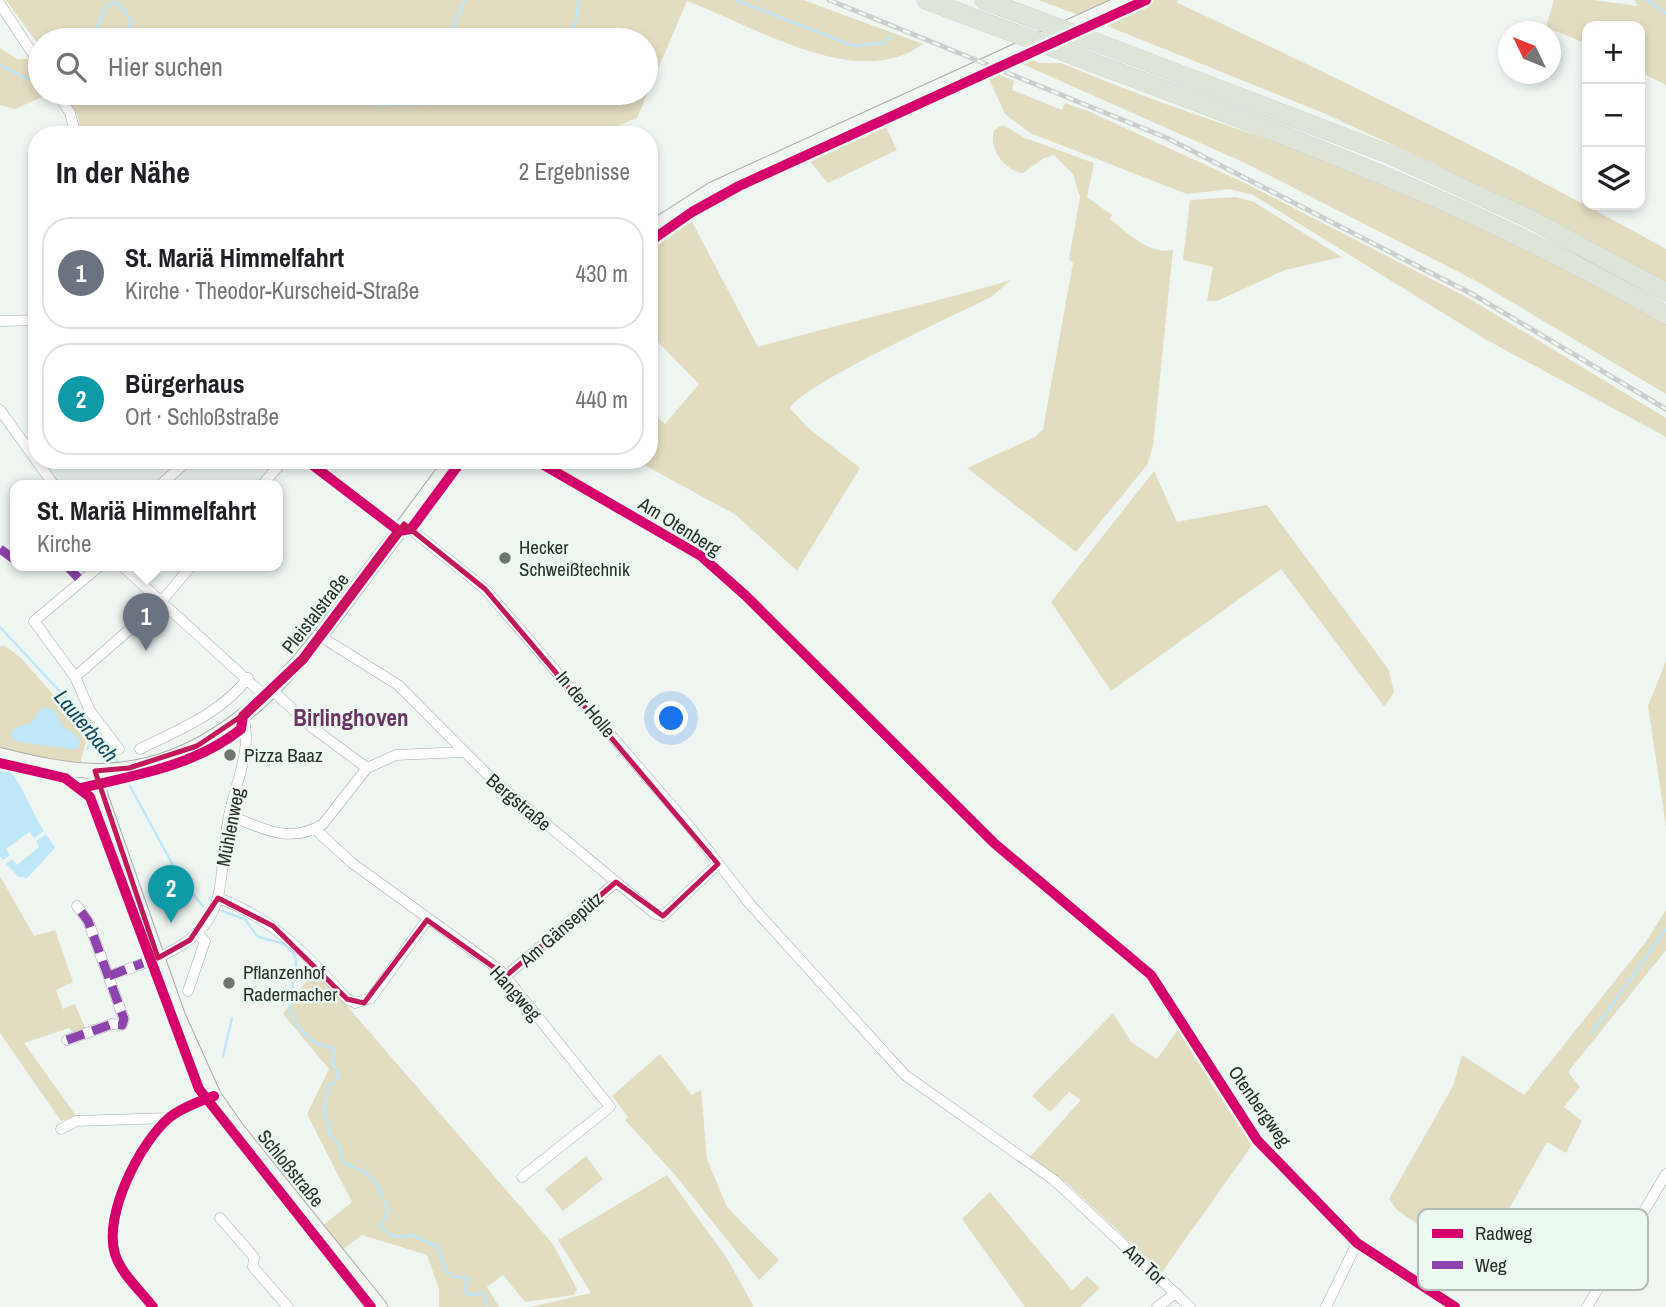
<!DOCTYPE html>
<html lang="de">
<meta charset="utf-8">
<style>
body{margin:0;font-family:"Archivo Narrow",sans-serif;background:#f2f2f2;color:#202124}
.controls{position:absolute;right:21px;top:21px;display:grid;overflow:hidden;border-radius:14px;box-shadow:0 4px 10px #0003}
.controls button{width:63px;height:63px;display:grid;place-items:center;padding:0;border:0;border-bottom:2px solid #e0e0e0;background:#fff;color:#202124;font:35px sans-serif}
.compass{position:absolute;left:1498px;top:21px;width:63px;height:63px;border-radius:50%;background:#fff;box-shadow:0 4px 10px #0003;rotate:313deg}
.you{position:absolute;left:672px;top:719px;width:24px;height:24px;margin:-18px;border:5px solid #fff;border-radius:50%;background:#1a73e8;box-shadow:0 0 0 10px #1a73e833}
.badge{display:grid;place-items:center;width:46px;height:46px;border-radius:50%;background:#d93025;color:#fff;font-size:23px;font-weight:700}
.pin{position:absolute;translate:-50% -58px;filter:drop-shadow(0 2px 4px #0008)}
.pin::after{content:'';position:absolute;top:37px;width:24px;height:21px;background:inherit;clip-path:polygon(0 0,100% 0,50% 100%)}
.popup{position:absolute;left:10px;top:480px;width:273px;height:91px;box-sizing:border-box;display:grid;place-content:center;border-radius:14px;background:#fff;filter:drop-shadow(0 2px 5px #0005);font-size:23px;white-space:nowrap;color:#757577}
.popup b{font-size:26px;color:#202124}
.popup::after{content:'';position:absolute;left:50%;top:100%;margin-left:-14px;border:14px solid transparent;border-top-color:#fff}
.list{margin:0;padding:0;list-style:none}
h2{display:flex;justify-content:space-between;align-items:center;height:91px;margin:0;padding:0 28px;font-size:30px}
h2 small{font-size:23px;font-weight:400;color:#757577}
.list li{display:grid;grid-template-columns:46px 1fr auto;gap:21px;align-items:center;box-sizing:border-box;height:112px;margin:0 14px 14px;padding:0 14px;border:2px solid #e0e0e0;border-radius:28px}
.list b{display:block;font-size:26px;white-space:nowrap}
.list p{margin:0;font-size:23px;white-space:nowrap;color:#757577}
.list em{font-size:23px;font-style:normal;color:#757577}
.icon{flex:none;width:38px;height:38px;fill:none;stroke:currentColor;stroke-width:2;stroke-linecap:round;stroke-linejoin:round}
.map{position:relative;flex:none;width:1666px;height:1307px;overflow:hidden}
.search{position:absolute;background:#fff;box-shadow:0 4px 10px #0003;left:28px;top:28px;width:630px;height:77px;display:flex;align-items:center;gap:18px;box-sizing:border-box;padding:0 24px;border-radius:38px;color:#757577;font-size:26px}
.panel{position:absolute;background:#fff;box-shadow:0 4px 10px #0003;left:28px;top:126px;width:630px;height:343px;border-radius:28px}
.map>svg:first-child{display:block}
.green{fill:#e2dcc0}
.water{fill:#bfe7f8}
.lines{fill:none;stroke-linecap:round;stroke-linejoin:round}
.stream{stroke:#bfe7f8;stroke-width:2.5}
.minor-casing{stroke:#a6aba8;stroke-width:11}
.tertiary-casing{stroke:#a6aba8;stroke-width:14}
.secondary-casing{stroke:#a6aba8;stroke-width:16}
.motorway-casing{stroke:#cfd2d0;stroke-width:19}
.minor{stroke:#fdfefd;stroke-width:10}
.tertiary{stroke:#fdfefd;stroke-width:12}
.secondary{stroke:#f3f5f2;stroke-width:14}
.motorway{stroke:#dfe4d8;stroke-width:18}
.rail-casing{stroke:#cccecd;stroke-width:5}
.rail{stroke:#ecf9f1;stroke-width:2.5;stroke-dasharray:8;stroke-linecap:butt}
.motorway-bridge-casing{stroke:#cfd2d0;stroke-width:19;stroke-linecap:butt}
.motorway-bridge{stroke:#dfe4d8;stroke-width:18}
.quiet{stroke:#8e44ad;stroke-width:9;stroke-dasharray:18 9;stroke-linecap:butt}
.cycleway-casing{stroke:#ecf9f1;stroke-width:15}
.cycleway{stroke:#d6006c;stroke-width:10}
.marked{fill:none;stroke:#c2185b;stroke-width:5;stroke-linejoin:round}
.poi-dot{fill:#6f7571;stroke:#ecf9f1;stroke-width:2.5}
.labels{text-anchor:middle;stroke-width:5;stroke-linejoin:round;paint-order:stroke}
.street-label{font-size:19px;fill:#2a2f2c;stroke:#ecf9f1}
.poi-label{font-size:19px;fill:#2a2f2c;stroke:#ecf9f1;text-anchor:start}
.water-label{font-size:21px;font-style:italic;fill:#124a61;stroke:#ecf9f1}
.quarter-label{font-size:23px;font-weight:bold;fill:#6b3463;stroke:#ecf9f1}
.key{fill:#ecf9f1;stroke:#b2bcb6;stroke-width:2}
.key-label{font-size:19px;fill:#2a2f2c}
</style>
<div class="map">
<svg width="1666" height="1307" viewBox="0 0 1666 1307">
<rect width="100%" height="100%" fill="#eff6f2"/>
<path class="green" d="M6,0H803L923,44C857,93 753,25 687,1L637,118L594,135H81L78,116L62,93H646V40H40V47Z
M1038,0H1112L1079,15Z
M1149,0H1179L1176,2C1342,80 1506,160 1666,249V283L1437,165L1321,112L1097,22Z
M1554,0H1593L1638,6L1634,0H1666V85L1642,73L1640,26H1587V44L1546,27Z
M0,48L17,59H33L40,73V93H45L44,96L15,109L0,105Z
M1022,56L1040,63H1061C1159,105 1261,136 1361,171C1469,209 1568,268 1666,324V394L1478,282L1245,163L1013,60Z
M990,71L1014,81L1012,90L1062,110L1065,103L1088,111L1247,184L1470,299L1666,418V437L1485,339L1253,195L1230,189L1187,194L1030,133L1005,114L989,79Z
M1003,125L1025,138L1094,163L1087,197L1112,215L1110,219C1128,233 1149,255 1173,250L1153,446L1147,465L1076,552L967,468L1035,437L1043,429L1073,263L1069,259L1080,197L1073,174L1054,155L1044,158L1023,173C1005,171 988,149 994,130Z
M886,127L897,150L828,183L808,159Z
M1236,197L1254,202L1342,257L1285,270L1217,301H1207L1213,267L1183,260L1190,200Z
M690,218L758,347C842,323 927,305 1011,280L991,297C955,315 805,383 790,408L808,428L860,468L797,571L736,515L635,460H649V410L665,424L699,384L649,333V246Z
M1154,471L1177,522L1267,505L1389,670L1394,693L1384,706L1281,569L1111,691L1051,602Z
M4,645L21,658L88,734L80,765L0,750V647Z
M1666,661V826L1648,706Z
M0,876L34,936L55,930L73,982L56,990L63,1009L75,1004L86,1030L74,1034L69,1028L24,1043L77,1117L61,1121L0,1033Z
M1666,910V950L1568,1072L1580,1087L1564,1107L1582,1121L1566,1153L1547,1142L1477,1265L1397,1210L1389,1199L1453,1086L1462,1055L1524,1095L1645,943Z
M315,969L552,1243L577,1289L574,1295L525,1302L503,1275L487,1287L499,1307H439V1289L427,1255L362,1235L341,1251L321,1227L352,1202L307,1114L329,1069L283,1014Z
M1113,1013L1131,1042L1157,1059L1180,1027L1255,1141L1162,1272L1068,1184L1029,1158L1081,1100L1069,1092L1050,1112L1032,1096Z
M660,1054L692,1095L701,1090L707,1159L727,1207L779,1260L759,1280L676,1176L625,1120L628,1117L612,1096Z
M586,1156L603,1179L563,1211L545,1189Z
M667,1175L728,1260L754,1307H530L591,1293L558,1240Z
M990,1192L1072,1290L1087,1276L1100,1288L1080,1307H1025L962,1219Z"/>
<path class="water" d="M47,707L56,711L62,726L76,735L80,742L77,749C73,750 16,742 13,740L11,734L15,728L31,723L39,711Z
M0,770L10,771C25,790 31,811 44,831L34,838L29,832L6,849L10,855L3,860L0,856Z
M46,834L55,848L27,878L19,877L6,864L12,859L17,865L39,847L36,841Z"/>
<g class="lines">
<path class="stream" d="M736,0L854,46L883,43L892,37
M1647,0L1666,13
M91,40L107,6L117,2L132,21L127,32L130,40
M156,40L160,37L162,40
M447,40L465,0
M567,40L576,20L579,0
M0,65L28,79L40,76
M353,93L378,105L428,104L503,93
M419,104L424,93
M0,627L91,725L118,763
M87,749L96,733
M124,775L181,880L203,906
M222,911L245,919L257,936C264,939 271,940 278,942C317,956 279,992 293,1018C297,1027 310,1040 320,1045C326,1047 329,1045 335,1050L332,1064L339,1073L335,1082L328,1087C328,1102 320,1111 329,1124L328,1132L339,1145L343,1162C375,1177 374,1176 388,1210L381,1227C390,1238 400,1238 412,1235L438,1247L446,1271L455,1277L468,1278L464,1290L469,1295L484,1293L487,1307
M1591,1034L1666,929
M223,1057L232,1018"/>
<defs>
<path id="minor" d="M0,4L40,65
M57,93L70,113L76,135
M0,321L37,320
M0,410L54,485
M306,460L399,531
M535,460L701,556L746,596L994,843L1151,975L1257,1140L1357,1243L1455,1307
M160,485L189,460
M262,485L284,460
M404,524L485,589L690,827L749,903L905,1075L1054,1180L1190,1307
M101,565L34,621L75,677L90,711L119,749
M121,565L266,697
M320,636L398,685L493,780L655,914L663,916L718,864
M75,677L161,602L192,565
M273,691L313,728L367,768L396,755L463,752
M140,749C180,729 220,714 248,678
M229,815C261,828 290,845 323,824L367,768
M315,829L352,863L501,971L610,1107L522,1177
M218,898C273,918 308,956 347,999L355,1003L371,998L427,920
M109,976C151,960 206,947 218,897C224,871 223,843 229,816C235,783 253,750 243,716
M506,976L616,882
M188,991L205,941L196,933
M67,1040L112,1024L122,1025L124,1019L88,921L77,906
M61,1129L76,1121L169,1118
M220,1218L254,1257L253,1267L288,1307
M1157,1307L1176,1293
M1326,1307L1357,1243
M1587,1307L1666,1174"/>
<path id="tertiary" d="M153,1307C141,1291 121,1274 115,1254C103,1215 140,1142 170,1117C183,1107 200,1101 214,1096"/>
<path id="secondary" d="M649,230L713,189L1128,0
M0,755C32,763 66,771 99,771C223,770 300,665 366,575C395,537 423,499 452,460
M95,771L101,797L178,1016L214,1096L237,1129L380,1307"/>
<path id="motorway" d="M926,0L1006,30
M984,0L1032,18
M1093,41L1391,155L1530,219L1666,292
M1065,52C1270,130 1476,203 1666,315"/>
</defs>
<use href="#minor" class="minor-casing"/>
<use href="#tertiary" class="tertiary-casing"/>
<use href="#secondary" class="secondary-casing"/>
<use href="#motorway" class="motorway-casing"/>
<use href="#minor" class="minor"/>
<use href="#tertiary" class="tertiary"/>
<use href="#secondary" class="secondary"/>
<use href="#motorway" class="motorway"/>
<defs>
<path id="rail" d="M829,0L1167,138L1474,295L1666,409"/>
</defs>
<use href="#rail" class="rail-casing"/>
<use href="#rail" class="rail"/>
<defs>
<path id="motorway-bridge" d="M1032,18L1093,41
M1006,30L1065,52"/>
</defs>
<use href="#motorway-bridge" class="motorway-bridge-casing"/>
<use href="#motorway-bridge" class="motorway-bridge"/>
<path class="quiet" d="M0,549L15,560
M66,565L83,583
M109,976L143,963
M67,1040L112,1024L122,1025L124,1019L88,921L77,906"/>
<defs>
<path id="cycleway" d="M649,242L692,212L739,186L1146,0
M306,460L399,531
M535,460L701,556L746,596L994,843L1151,975L1257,1140L1357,1243L1455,1307
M399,531L411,529L462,460
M0,763L65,778L90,797L199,1089L371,1307
M81,788C136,775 195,766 241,729L243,716L303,659L399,531
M153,1307C141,1291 121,1274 115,1254C103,1215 140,1142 170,1117C183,1107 200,1101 214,1096"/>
</defs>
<use href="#cycleway" class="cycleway-casing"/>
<use href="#cycleway" class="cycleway"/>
</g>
<path class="marked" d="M404,524L485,589L718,864L663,916L616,882L506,976L427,920L364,1003L347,999L273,926L218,898L190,940L158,958L95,771L129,768L197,746L255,707L303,659Z"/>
<g class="poi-dot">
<circle cx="505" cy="558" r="7"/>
<circle cx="230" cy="755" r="7"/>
<circle cx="229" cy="983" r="7"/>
</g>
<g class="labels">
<g class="street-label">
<text transform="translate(680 526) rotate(32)" y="7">Am Otenberg</text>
<text transform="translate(315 613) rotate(-52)" y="7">Pleistalstraße</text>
<text transform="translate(586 704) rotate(50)" y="7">In der Holle</text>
<text transform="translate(519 802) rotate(40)" y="7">Bergstraße</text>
<text transform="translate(230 827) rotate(-79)" y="7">Mühlenweg</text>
<text transform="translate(561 929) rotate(-41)" y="7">Am Gänsepütz</text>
<text transform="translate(516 993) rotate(48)" y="7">Hangweg</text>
<text transform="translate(1260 1106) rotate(55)" y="7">Otenbergweg</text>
<text transform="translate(291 1168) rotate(51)" y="7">Schloßstraße</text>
<text transform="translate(1145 1264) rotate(43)" y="7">Am Tor</text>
</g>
<g class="poi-label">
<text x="519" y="554">Hecker<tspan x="519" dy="22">Schweißtechnik</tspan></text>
<text x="244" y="762">Pizza Baaz</text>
<text x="243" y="979">Pflanzenhof<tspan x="243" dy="22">Radermacher</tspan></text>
</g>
<g class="water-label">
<text transform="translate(86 726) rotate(50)" y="7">Lauterbach</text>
</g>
<g class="quarter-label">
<text x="351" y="726">Birlinghoven</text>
</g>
</g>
<rect x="1418" y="1209" width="230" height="81" rx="10" class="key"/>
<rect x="1432" y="1229" width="31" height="9" fill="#d6006c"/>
<rect x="1432" y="1261" width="31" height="8" fill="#8e44ad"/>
<g class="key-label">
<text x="1475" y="1240">Radweg</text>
<text x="1475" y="1272">Weg</text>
</g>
</svg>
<div class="controls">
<button>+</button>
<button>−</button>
<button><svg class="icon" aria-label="layers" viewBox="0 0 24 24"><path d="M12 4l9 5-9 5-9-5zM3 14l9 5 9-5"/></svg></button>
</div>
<svg class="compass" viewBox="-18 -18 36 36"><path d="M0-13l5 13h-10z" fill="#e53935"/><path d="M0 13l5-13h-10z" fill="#757577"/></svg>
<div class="you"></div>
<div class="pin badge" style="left:146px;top:651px;background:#6b7280">1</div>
<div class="popup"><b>St. Mariä Himmelfahrt</b>Kirche</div>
<div class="pin badge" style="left:171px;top:923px;background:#0f9aa8">2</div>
<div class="search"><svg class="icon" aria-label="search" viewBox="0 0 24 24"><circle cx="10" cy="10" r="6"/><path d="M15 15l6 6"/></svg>Hier suchen</div>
<section class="panel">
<h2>In der Nähe<small>2 Ergebnisse</small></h2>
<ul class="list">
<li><span class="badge" style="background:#6b7280">1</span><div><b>St. Mariä Himmelfahrt</b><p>Kirche · Theodor-Kurscheid-Straße</p></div><em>430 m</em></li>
<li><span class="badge" style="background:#0f9aa8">2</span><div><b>Bürgerhaus</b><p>Ort · Schloßstraße</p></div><em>440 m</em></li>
</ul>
</section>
</div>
